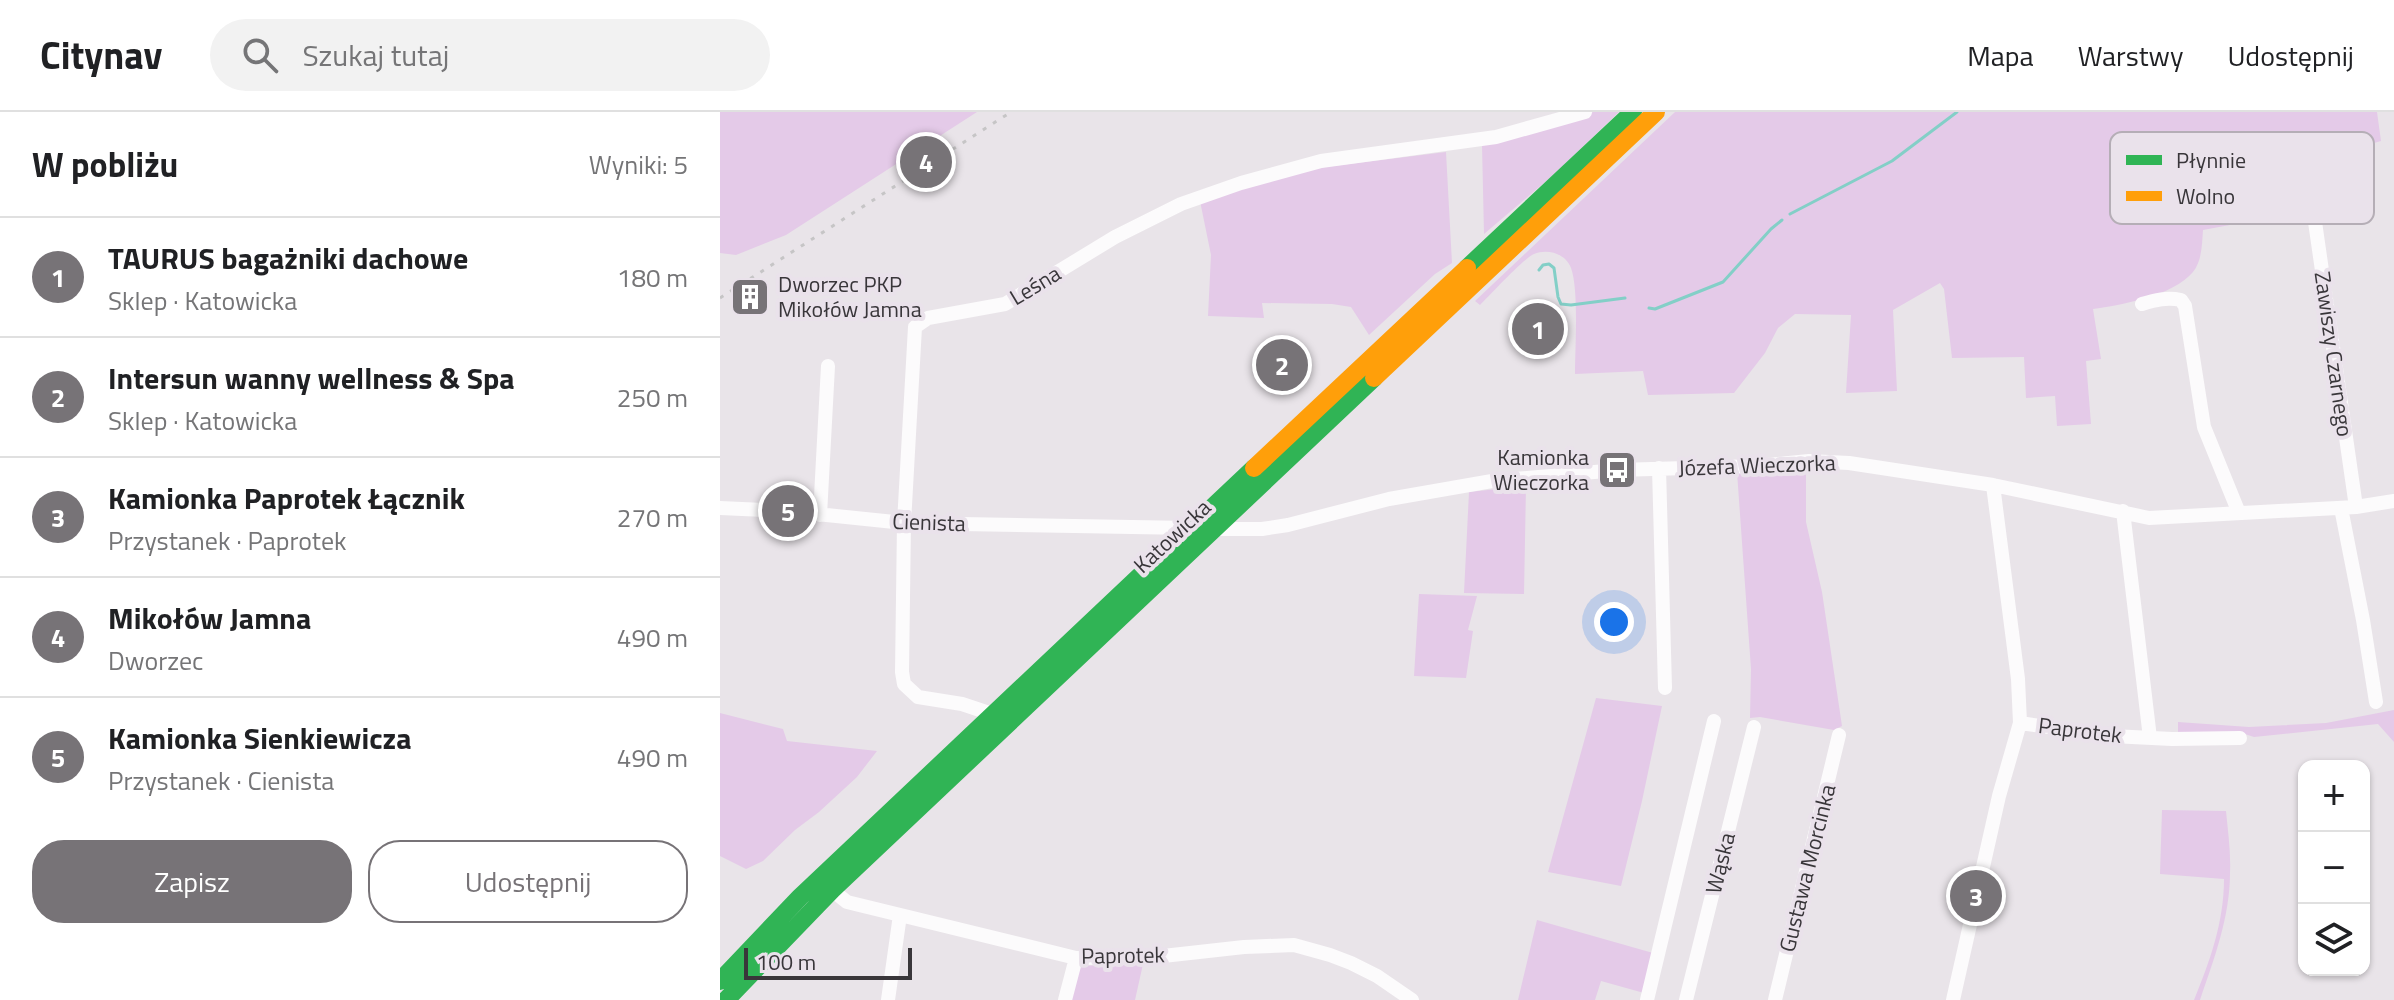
<!DOCTYPE html>
<html lang="pl">
<meta charset="utf-8">
<style>
body{margin:0;font-family:"Titillium Web",sans-serif;background:#f2f2f2;color:#202124}
.controls{position:absolute;right:24px;bottom:24px;display:grid;overflow:hidden;border-radius:16px;box-shadow:0 2px 6px #0004}
.controls button{width:72px;height:72px;display:grid;place-items:center;padding:0;border:0;border-bottom:2px solid #e0e0e0;background:#fff;color:#202124;font:40px sans-serif}
.scale{position:absolute;left:24px;bottom:20px;width:168px;box-sizing:border-box;padding-left:8px;border:4px solid #39363a;border-top:0;font-size:22px;line-height:28px;white-space:nowrap;color:#39363a;-webkit-text-stroke:6px #eae2eb;paint-order:stroke}
.you{position:absolute;left:894px;top:510px;width:28px;height:28px;margin:-20px;border:6px solid #fff;border-radius:50%;background:#1a73e8;box-shadow:0 0 0 12px #1a73e833}
.badge{display:grid;place-items:center;width:52px;height:52px;border-radius:50%;background:#777377;color:#fff;font-size:26px;font-weight:700}
.pin{position:absolute;translate:-50% -50%;border:4px solid #fff;box-shadow:0 2px 8px #0006}
.list{margin:0;padding:0;list-style:none}
h2{display:flex;justify-content:space-between;align-items:center;height:104px;margin:0;padding:0 32px;font-size:34px}
h2 small{font-size:26px;font-weight:400;color:#757577}
.list li{display:grid;grid-template-columns:52px 1fr auto;gap:24px;align-items:center;box-sizing:border-box;height:120px;padding:0 32px;border-top:2px solid #e0e0e0}
.list b{display:block;font-size:30px;white-space:nowrap}
.list p{margin:0;font-size:26px;white-space:nowrap;color:#757577}
.list em{font-size:26px;font-style:normal;color:#757577}
.actions{display:flex;gap:16px;padding:24px 32px}
.actions a{flex:1;padding:18px 0;border:2px solid #777377;border-radius:32px;text-align:center;font-size:28px;color:#777377}
.actions .main{background:#777377;color:#fff}
.icon{flex:none;width:44px;height:44px;fill:none;stroke:currentColor;stroke-width:2;stroke-linecap:round;stroke-linejoin:round}
.map{position:relative;flex:none;width:1674px;height:888px;overflow:hidden}
header{display:flex;align-items:center;gap:48px;box-sizing:border-box;height:112px;padding:0 40px;background:#fff;border-bottom:2px solid #e0e0e0}
header strong{font-size:38px}
nav{display:flex;gap:44px;margin-inline-start:auto;font-size:28px}
.search{width:560px;height:72px;background:#f2f2f2;display:flex;align-items:center;gap:20px;box-sizing:border-box;padding:0 28px;border-radius:44px;color:#757577;font-size:30px}
main{display:flex}
aside{flex:1;background:#fff}
.map>svg:first-child{display:block}
.green{fill:#e4cae8}
.lines{fill:none;stroke-linecap:round;stroke-linejoin:round}
.stream{stroke:#83cfc7;stroke-width:3}
.street{stroke:#fcfbfc;stroke-width:14}
.fast{stroke:#30b455;stroke-width:18}
.slow{stroke:#ff9f0a;stroke-width:18}
.rail{stroke:#c6c5c6;stroke-width:3;stroke-dasharray:4 8;stroke-linecap:butt}
.labels{text-anchor:middle;stroke-width:8;stroke-linejoin:round;paint-order:stroke}
.poi-label{font-size:22px;fill:#39363a;stroke:#eae2eb;text-anchor:start}
.street-label{font-size:22px;fill:#39363a;stroke:#eae2eb}
.key{fill:#eae2eb;stroke:#b5aeb6;stroke-width:2}
.key-label{font-size:22px;fill:#39363a}
</style>
<header>
<strong>Citynav</strong>
<div class="search"><svg class="icon" aria-label="search" viewBox="0 0 24 24"><circle cx="10" cy="10" r="6"/><path d="M15 15l6 6"/></svg>Szukaj tutaj</div>
<nav><a>Mapa</a><a>Warstwy</a><a>Udostępnij</a></nav>
</header>
<main>
<aside>
<h2>W pobliżu<small>Wyniki: 5</small></h2>
<ul class="list">
<li><span class="badge">1</span><div><b>TAURUS bagażniki dachowe</b><p>Sklep · Katowicka</p></div><em>180 m</em></li>
<li><span class="badge">2</span><div><b>Intersun wanny wellness &amp; Spa</b><p>Sklep · Katowicka</p></div><em>250 m</em></li>
<li><span class="badge">3</span><div><b>Kamionka Paprotek Łącznik</b><p>Przystanek · Paprotek</p></div><em>270 m</em></li>
<li><span class="badge">4</span><div><b>Mikołów Jamna</b><p>Dworzec</p></div><em>490 m</em></li>
<li><span class="badge">5</span><div><b>Kamionka Sienkiewicza</b><p>Przystanek · Cienista</p></div><em>490 m</em></li>
</ul>
<div class="actions"><a class="main">Zapisz</a><a>Udostępnij</a></div>
</aside>
<div class="map">
<svg width="1674" height="888" viewBox="0 0 1674 888">
<rect width="100%" height="100%" fill="#e9e4e9"/>
<path class="green" d="M0,0H257L66,123L16,143L0,141Z
M873,0H899L832,64L764,122L762,33L858,8Z
M955,0H1657L1661,29L1644,34L1654,78L1596,86L1576,38L1533,21L1539,63L1551,60L1558,104L1483,118C1482,132 1482,149 1473,160C1453,184 1401,193 1373,197L1381,247L1366,249L1371,312L1337,314L1335,284L1306,286L1304,245L1232,246L1224,177L1220,171L1173,198L1177,279L1126,281L1131,203L1075,202L1058,216L1045,241L1014,281L928,283L923,259L855,262C855,236 859,178 851,156C846,142 828,136 814,142C804,146 770,183 760,193L755,189Z
M726,40L732,151L715,162L649,223L631,195L612,192L542,191L544,206L488,204L491,143L480,89L597,56Z
M1086,356V410L1102,480L1122,614L1114,618L1040,605L1030,606L1031,557L1017,360L1037,362Z
M806,374L804,482L744,481L749,380Z
M699,482L757,484L748,518L753,519L746,566L694,564Z
M876,586L942,594L922,689L901,774L828,760Z
M1674,598V630L1658,612L1534,625L1525,622L1458,621V610L1529,615L1606,611Z
M0,601L63,617L67,629L157,639L137,665L99,700L75,718L43,749L26,757L0,744Z
M1442,698L1506,699C1508,720 1511,741 1510,761C1510,805 1494,847 1480,888H1474C1490,849 1504,810 1504,767L1440,762Z
M817,808L933,841L924,881L881,869L875,888H798Z
M423,852L415,888H349L358,854Z"/>
<g class="lines">
<path class="stream" d="M1070,102L1172,49L1237,0
M819,158L823,153L829,152L834,156L838,185L841,192L851,193L905,186
M929,196L935,197L1003,170L1051,117L1062,108"/>
<path class="street" d="M1592,89L1636,395
M1422,192C1435,188 1447,185 1461,188L1465,194L1484,315L1519,401
M939,356L945,576
M0,396L68,399L184,411L470,416
M1621,396L1643,508L1656,590
M1403,399L1430,626
M100,403L108,254
M495,417H542L568,413L669,387L772,369L897,358L1037,354L1089,349L1129,351L1273,373L1429,406L1636,395L1674,389
M272,602L242,592L198,585L184,572L182,560L184,411L195,215L208,206L285,192L395,125L461,92L521,71L601,49L776,25L865,0
M1300,611L1392,624L1452,627L1520,626
M112,778L127,790L356,846L434,845L524,835L574,833L610,843L631,851L657,864L692,888
M168,888L180,803
M345,888L356,846
M927,888L994,609
M966,888L1034,615
M1055,888L1119,623
M1233,888L1279,684L1300,611L1298,567L1273,373"/>
<path class="fast" d="M747,156L913,0
M0,869L80,785L534,356
M6,888L112,778L654,266"/>
<path class="slow" d="M654,266L936,0
M534,356L747,156"/>
<path class="rail" d="M0,186L291,0"/>
</g>
<defs>
<symbol id="building-square" viewBox="-11 -11 22 22"><rect x="-9" y="-9" width="18" height="18" rx="4" fill="#777377" stroke="#eae2eb"/><path d="M-4-6H4V6H1V3H-1V6H-4ZM-2.5-4.3h1.7v1.8h-1.7ZM.8-4.3h1.7v1.8H.8ZM-2.5-1h1.7V.8h-1.7ZM.8-1h1.7V.8H.8Z" fill="#fff"/></symbol>
<symbol id="bus-square" viewBox="-11 -11 22 22"><rect x="-9" y="-9" width="18" height="18" rx="4" fill="#777377" stroke="#eae2eb"/><path d="M-5-6H5V4H4V6H2V4H-2V6H-4V4H-5ZM-3.5-4V0h7V-4ZM-3.5 1.2v1.5H-2V1.2ZM2 1.2v1.5H3.5V1.2Z" fill="#fff"/></symbol>
</defs>
<g fill-rule="evenodd">
<use href="#building-square" x="8" y="163" width="44" height="44"/>
<use href="#bus-square" x="875" y="336" width="44" height="44"/>
</g>
<g class="labels">
<g class="poi-label">
<text x="58" y="180">Dworzec PKP<tspan x="58" dy="25">Mikołów Jamna</tspan></text>
<text x="869" y="353" text-anchor="end">Kamionka<tspan x="869" dy="25">Wieczorka</tspan></text>
</g>
<g class="street-label">
<text transform="translate(315 173) rotate(-31)" y="8">Leśna</text>
<text transform="translate(1614 242) rotate(82)" y="8">Zawiszy Czarnego</text>
<text transform="translate(1037 353) rotate(-2)" y="8">Józefa Wieczorka</text>
<text transform="translate(209 410) rotate(2)" y="8">Cienista</text>
<text transform="translate(452 424) rotate(-43)" y="8">Katowicka</text>
<text transform="translate(1360 618) rotate(7)" y="8">Paprotek</text>
<text transform="translate(1000 751) rotate(-76)" y="8">Wąska</text>
<text transform="translate(1087 756) rotate(-76)" y="8">Gustawa Morcinka</text>
<text transform="translate(403 843) rotate(-1)" y="8">Paprotek</text>
</g>
</g>
<rect x="1390" y="20" width="264" height="92" rx="12" class="key"/>
<rect x="1406" y="43" width="36" height="10" fill="#30b455"/>
<rect x="1406" y="79" width="36" height="10" fill="#ff9f0a"/>
<g class="key-label">
<text x="1456" y="56">Płynnie</text>
<text x="1456" y="92">Wolno</text>
</g>
</svg>
<div class="controls">
<button>+</button>
<button>−</button>
<button><svg class="icon" aria-label="layers" viewBox="0 0 24 24"><path d="M12 4l9 5-9 5-9-5zM3 14l9 5 9-5"/></svg></button>
</div>
<div class="scale">100 m</div>
<div class="you"></div>
<div class="pin badge" style="left:818px;top:217px">1</div>
<div class="pin badge" style="left:562px;top:253px">2</div>
<div class="pin badge" style="left:1256px;top:784px">3</div>
<div class="pin badge" style="left:206px;top:50px">4</div>
<div class="pin badge" style="left:68px;top:399px">5</div>
</div>
</main>
